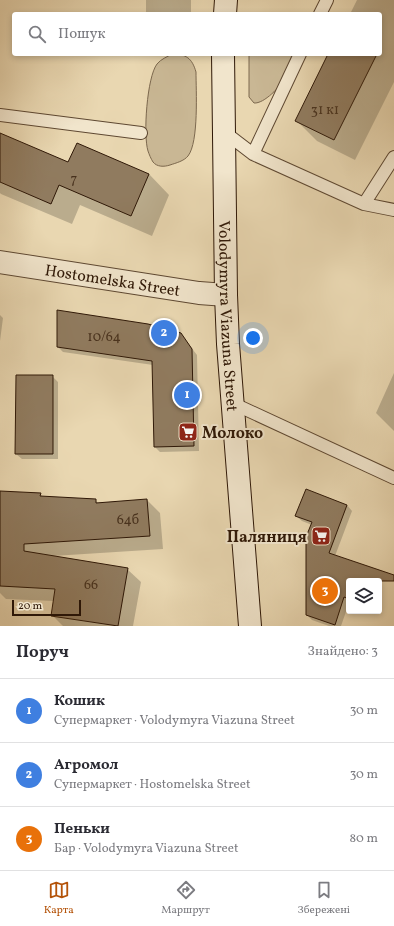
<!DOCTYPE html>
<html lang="uk">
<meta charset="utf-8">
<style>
body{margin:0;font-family:Vollkorn,serif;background:#f2f2f3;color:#2b2b33}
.controls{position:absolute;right:12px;bottom:12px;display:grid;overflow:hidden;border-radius:4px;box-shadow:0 2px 6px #0003}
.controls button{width:36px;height:36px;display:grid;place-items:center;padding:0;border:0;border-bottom:1px solid #e1e1e2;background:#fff;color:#2b2b33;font:20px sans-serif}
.scale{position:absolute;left:12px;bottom:10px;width:69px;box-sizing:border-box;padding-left:4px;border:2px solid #2f1807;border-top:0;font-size:11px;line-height:14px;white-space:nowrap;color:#2f1807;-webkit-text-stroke:3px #f1e5cc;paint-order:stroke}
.you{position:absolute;left:253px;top:338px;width:14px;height:14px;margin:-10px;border:3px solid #fff;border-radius:50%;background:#1a73e8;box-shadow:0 0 0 6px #1a73e833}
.badge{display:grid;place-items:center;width:26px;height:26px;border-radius:50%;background:#b45309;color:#fff;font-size:13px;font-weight:700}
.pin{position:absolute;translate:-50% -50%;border:2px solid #fff;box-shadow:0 1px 4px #0006}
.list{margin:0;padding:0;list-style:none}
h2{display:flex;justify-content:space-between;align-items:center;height:52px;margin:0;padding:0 16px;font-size:17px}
h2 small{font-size:13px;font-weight:400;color:#7c7c81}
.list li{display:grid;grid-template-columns:26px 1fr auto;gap:12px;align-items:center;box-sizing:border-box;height:64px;padding:0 16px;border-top:1px solid #e1e1e2}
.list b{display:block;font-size:15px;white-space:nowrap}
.list p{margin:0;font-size:13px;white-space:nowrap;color:#7c7c81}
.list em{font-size:13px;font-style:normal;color:#7c7c81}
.icon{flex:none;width:22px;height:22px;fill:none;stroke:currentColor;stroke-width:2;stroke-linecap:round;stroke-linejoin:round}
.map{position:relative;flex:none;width:394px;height:626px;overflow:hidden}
.search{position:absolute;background:#fff;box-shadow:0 2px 6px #0003;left:12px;right:12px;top:12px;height:44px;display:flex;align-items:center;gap:10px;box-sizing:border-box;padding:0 14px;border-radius:4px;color:#7c7c81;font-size:15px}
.sheet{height:244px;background:#fff}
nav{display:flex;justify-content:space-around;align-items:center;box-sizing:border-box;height:56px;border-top:1px solid #e1e1e2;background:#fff;font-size:11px;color:#7c7c81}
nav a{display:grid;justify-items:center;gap:2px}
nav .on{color:#b45309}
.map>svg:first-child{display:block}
.green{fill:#c9b794;stroke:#7c684e}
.shadow{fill:#0003}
.building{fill:#907b5f;stroke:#2f1807}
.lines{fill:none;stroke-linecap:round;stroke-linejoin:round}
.lane-casing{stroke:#5e4832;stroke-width:14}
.street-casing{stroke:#5e4832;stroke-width:24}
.secondary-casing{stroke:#2f1807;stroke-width:24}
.lane{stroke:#f1e5cc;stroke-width:12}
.street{stroke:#f1e5cc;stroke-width:22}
.secondary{stroke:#f1e5cc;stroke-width:22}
.labels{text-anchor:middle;stroke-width:4;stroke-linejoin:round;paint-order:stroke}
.number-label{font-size:14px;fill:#47311d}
.street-label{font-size:16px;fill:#2f1807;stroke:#f1e5cc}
.poi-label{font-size:16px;font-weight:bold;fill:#2f1807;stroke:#f1e5cc;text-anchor:start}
</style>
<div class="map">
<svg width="394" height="626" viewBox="0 0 394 626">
<rect width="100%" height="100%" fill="#e9d7b1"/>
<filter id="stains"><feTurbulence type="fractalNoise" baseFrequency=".005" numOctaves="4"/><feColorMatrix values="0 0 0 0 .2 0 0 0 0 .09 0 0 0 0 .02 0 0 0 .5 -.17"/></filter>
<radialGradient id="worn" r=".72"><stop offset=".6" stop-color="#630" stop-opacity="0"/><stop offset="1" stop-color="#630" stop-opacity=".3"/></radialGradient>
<path class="green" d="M172,54C186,54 192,58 196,72C196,90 199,142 188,156C184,161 176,163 170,165C164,167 157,167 153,162C151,159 149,154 148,151C143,135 147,77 157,64C161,59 167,57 172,54Z
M249,54H296C292,62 289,70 285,78C281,86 264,104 254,103L249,97Z"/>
<path class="shadow" d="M146,0H191V14H146Z
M357,0H394V82L355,160L317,141L296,120L330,54H380V14H350Z
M0,134L69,164L149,174L169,195L152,236L80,205L72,224L1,194L0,193Z
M0,315L3,318L0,341Z
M181,334L197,355L199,451L160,452L155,447L153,365L63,352L58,347Z
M394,373V431L376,413Z
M52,376L58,382V459H22L16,454Z
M306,490L347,505L352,511L335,556L376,581H349V603L341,626H329L312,620L307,615L312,525L302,521L296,516Z
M0,492L40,494L43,497L95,500L99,504L147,500L160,513L163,549L53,556L127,569L141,582L133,626H63L52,615L54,601L6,599L0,593Z"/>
<path class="building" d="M328,54H377L334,140L295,121Z
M0,133L68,162L77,143L149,174L131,216L59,185L51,204L0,182Z
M57,310L148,324L181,333L192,349L194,446L154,447L152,361L57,347Z
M16,375H53V454H15Z
M306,489L347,505L329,553L394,575V581H349V599L344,597L335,625L306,615V537L312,522L295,516Z
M0,491L41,493L40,496L96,499V503L147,499L150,536L24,544V551L128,568L118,626L51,616L55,589L0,586Z"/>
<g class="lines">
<defs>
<path id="lane" d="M320,14L327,0
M0,115L141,133
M223,131L253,154L300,54
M253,154L364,204L394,210
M364,204L394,157
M232,403L394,478"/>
<g id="street">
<path id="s1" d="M0,262L199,293L226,295"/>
</g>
<g id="secondary">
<path d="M225,14L226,0"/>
<path id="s2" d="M223,54L226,295L228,344L250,626"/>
</g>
</defs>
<use href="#lane" class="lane-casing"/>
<use href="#street" class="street-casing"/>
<use href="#secondary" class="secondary-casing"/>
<use href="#lane" class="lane"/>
<use href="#street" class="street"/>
<use href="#secondary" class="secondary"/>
</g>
<defs>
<symbol id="supermarket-square" viewBox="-11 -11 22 22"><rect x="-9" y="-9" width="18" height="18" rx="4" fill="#8f2418" stroke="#f1e5cc"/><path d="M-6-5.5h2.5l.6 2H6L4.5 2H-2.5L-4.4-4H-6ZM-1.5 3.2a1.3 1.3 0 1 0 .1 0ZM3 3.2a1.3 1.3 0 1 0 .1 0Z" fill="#fff"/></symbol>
</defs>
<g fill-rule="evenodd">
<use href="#supermarket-square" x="177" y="421" width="22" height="22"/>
<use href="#supermarket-square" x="310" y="525" width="22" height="22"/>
</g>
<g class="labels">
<g class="number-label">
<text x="325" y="114">31 к1</text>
<text x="74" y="183">7</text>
<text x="104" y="341">10/64</text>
<text x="128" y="524">64б</text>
<text x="91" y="589">66</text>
</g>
<g class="street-label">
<text dy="6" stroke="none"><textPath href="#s1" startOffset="114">Hostomelska Street</textPath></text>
<text dy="6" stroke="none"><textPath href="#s2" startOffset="262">Volodymyra Viazuna Street</textPath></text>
</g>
<g class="poi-label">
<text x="202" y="438">Молоко</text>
<text x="307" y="542" text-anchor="end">Паляниця</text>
</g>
</g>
<rect width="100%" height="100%" filter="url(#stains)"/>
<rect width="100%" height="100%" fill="url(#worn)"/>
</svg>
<div class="controls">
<button><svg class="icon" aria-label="layers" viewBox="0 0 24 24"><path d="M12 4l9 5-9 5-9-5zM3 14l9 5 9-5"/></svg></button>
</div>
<div class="scale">20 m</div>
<div class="you"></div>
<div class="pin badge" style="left:187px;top:395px;background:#3f7fe0">1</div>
<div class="pin badge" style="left:164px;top:333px;background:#3f7fe0">2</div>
<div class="pin badge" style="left:325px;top:591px;background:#e8710a">3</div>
<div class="search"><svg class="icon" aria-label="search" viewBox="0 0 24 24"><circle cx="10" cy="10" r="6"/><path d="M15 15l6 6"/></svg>Пошук</div>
</div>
<section class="sheet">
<h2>Поруч<small>Знайдено: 3</small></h2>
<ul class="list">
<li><span class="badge" style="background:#3f7fe0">1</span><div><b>Кошик</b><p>Супермаркет · Volodymyra Viazuna Street</p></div><em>30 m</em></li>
<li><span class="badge" style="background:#3f7fe0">2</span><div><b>Агромол</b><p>Супермаркет · Hostomelska Street</p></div><em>30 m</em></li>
<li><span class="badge" style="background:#e8710a">3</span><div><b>Пеньки</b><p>Бар · Volodymyra Viazuna Street</p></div><em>80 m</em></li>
</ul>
</section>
<nav>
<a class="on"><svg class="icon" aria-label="map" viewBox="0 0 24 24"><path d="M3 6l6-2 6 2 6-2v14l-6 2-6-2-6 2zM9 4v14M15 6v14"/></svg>Карта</a>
<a><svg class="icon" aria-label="directions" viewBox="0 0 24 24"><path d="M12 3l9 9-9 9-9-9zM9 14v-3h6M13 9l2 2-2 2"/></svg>Маршрут</a>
<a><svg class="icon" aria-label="saved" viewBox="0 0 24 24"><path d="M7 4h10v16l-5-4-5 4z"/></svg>Збережені</a>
</nav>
